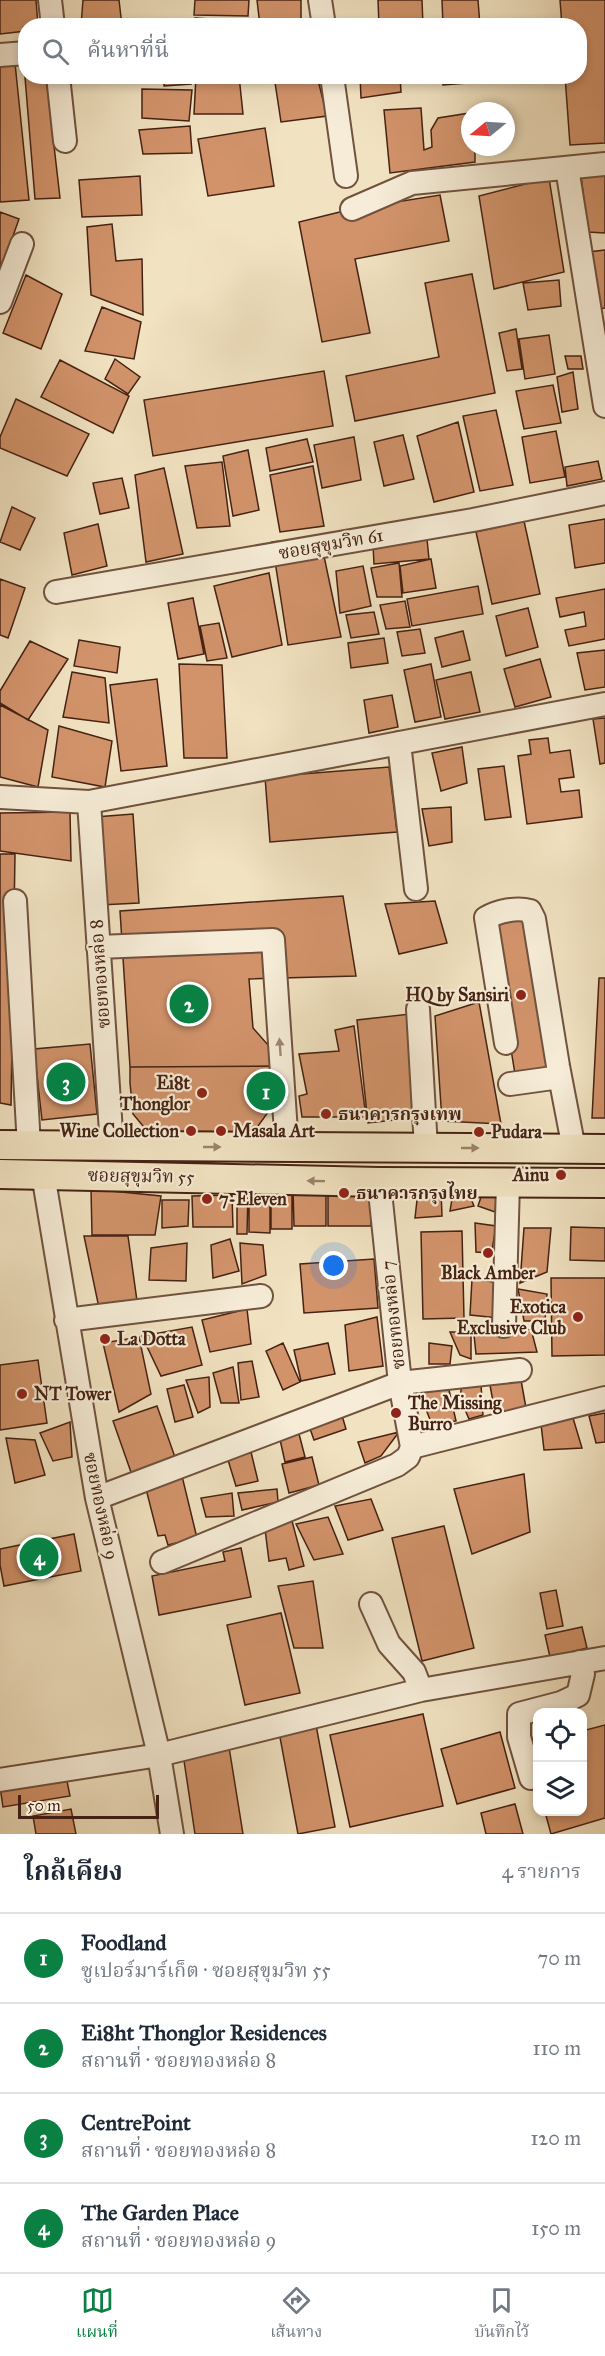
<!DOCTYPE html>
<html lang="th">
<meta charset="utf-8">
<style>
body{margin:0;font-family:"IM FELL Great Primer","Noto Serif Thai",serif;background:#f2f2f3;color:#1f2937}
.controls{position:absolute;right:18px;bottom:18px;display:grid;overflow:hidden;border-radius:12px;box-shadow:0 3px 9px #0003}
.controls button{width:54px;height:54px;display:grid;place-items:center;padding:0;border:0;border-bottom:2px solid #e0e1e3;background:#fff;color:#1f2937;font:30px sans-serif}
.compass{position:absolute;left:461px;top:102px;width:54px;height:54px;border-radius:50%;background:#fff;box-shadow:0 3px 9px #0003;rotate:252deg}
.scale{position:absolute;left:18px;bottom:15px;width:141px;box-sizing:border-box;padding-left:6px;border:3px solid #452213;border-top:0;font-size:16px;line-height:21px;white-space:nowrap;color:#452213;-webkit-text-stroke:4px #f6ecd7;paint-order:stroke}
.you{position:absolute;left:334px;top:1266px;width:21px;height:21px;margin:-15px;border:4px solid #fff;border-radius:50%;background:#1a73e8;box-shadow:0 0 0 9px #1a73e833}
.badge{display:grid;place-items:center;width:39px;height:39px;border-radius:50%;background:#0b8043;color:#fff;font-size:20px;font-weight:700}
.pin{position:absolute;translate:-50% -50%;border:3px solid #fff;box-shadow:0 2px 6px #0006}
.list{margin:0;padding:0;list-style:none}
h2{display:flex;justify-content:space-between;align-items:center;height:78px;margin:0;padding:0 24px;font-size:26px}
h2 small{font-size:20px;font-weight:400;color:#747a83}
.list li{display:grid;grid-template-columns:39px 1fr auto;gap:18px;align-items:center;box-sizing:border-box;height:90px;padding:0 24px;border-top:2px solid #e0e1e3}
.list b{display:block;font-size:22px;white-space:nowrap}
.list p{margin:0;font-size:20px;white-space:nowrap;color:#747a83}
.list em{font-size:20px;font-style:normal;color:#747a83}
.icon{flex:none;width:33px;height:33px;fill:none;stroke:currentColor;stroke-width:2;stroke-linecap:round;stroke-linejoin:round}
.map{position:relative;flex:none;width:605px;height:1834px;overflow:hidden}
.search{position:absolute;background:#fff;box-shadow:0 3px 9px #0003;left:18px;right:18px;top:18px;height:66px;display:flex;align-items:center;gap:15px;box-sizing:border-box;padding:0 21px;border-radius:24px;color:#747a83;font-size:22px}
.sheet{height:438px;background:#fff}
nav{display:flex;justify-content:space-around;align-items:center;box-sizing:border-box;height:84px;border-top:2px solid #e0e1e3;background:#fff;font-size:16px;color:#747a83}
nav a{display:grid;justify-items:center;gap:3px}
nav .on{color:#0b8043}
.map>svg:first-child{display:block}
.building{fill:#d2936b;stroke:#452213;stroke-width:1.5}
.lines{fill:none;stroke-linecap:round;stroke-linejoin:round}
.minor-casing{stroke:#70523e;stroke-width:26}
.major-casing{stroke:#452213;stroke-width:32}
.minor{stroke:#f6ecd7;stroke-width:22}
.major{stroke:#f1e2c1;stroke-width:28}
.oneway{fill:#9e8775}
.oneway2{fill:#9b826a}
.poi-dot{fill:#8f2418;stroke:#f6ecd7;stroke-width:2}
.labels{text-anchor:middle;stroke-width:4.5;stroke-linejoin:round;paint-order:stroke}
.street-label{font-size:18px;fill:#452213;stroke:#f6ecd7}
.poi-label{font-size:18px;font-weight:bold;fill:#452213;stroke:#f6ecd7;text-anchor:start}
</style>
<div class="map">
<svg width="605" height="1834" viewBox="0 0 605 1834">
<rect width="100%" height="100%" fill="#f1e2c1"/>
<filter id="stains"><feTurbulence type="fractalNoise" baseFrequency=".00333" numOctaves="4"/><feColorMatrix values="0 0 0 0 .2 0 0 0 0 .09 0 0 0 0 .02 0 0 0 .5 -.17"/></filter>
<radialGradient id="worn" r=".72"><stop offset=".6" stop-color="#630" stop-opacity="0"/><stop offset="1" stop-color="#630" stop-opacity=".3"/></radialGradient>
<path class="building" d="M0,0H36L38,26H26V31L0,34Z
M83,0H119L122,26H81Z
M195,0H249L248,16L194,15Z
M257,0H301V26H260Z
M378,0H422L423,26H379Z
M442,0H478L480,26H443Z
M560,0H605V143L570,145L565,76H580V26H562Z
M195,18L239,21V26H195Z
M15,63L29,200L0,202V66Z
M24,65H26V76H46L60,198L35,199Z
M164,76H190L191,84L164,86Z
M196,76H239L243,114H194Z
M274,76H303L304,80H318L327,116L281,122Z
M360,76H400L401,92L361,98Z
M443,76H479L480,82L443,85Z
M142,89L192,90L189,121L142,118Z
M421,108L424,150L432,147L431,130L438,118L470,113V147H475V162L390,173L384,110Z
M190,126L192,153L143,154L139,130Z
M265,128L274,186L208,196L198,139Z
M605,174V233L588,232L581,176Z
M140,176L142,215L82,217L79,180Z
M549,178L564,272L494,289L479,196Z
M440,195L449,241L355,259L370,333L322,342L299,222L352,209Z
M0,212L19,219L0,273Z
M112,224L116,261L142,259L143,315L91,295L87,227Z
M605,250V308L597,309L588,252Z
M472,274L495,393L355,421L346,376L439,357L425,283Z
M26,275L62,294L41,349L3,333Z
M559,280L561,306L528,310L523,283Z
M102,307L141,322L134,359L85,351Z
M516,329L522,369L507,371L499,333Z
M549,335L555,374L525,379L519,339Z
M565,356H581L583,369H568Z
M115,359L140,377L128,394L105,379Z
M60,360L129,396L113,433L41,397Z
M324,371L333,426L153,456L144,400Z
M573,372L578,409L562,412L557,377Z
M553,385L561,423L524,429L516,391Z
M16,399L89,434L67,476L0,448V437Z
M496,410L513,485L480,491L463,416Z
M458,422L474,492L434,502L417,436Z
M556,431L565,477L530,483L522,437Z
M403,435L414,479L384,486L374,442Z
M354,437L361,480L322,488L314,445Z
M307,439L313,462L270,471L266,448Z
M248,450L259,510L233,516L223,456Z
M598,461L602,479L567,486L565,467Z
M222,462L230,526L197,528L185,466Z
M313,466L324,526L280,532L270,475Z
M164,468L183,554L146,562L135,475Z
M122,478L129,508L100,514L93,483Z
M12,507L35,518L20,550L0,542Z
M605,519V563L575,568L569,525Z
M524,521L540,594L492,604L476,532Z
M98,524L107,566L72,575L64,533Z
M320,537L341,637L288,645L272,542Z
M427,539L429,559L374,564L373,545Z
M431,559L436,588L403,593L400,566Z
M399,563L402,597H377L371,568Z
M363,566L371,606L340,613L336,571Z
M269,573L282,645L232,657L214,586Z
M0,579L25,588L8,638L0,635Z
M478,586L483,614L412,626L407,599Z
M605,589V639L569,646L565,630L586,626L584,612L560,617L556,598Z
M193,598L204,654L178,659L168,603Z
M405,601L410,627L386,629L380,605Z
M528,608L538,647L506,656L496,616Z
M374,612L379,634L351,638L346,615Z
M219,623L227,658L207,661L200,626Z
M420,629L425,653L402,656L397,632Z
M463,631L470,660L442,667L435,638Z
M384,638L388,663L351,668L348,643Z
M79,640L120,647L117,673L74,666Z
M30,641L68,659L28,720L0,703V691Z
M605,650V687L585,690L577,653Z
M540,659L551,697L515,707L504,669Z
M179,664L222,665L227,758H184Z
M431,664L441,717L415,722L404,670Z
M72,672L105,678L109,723L63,717Z
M471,672L480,712L445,719L436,680Z
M157,679L167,766L121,771L110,685Z
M392,695L398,727L369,733L364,700Z
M0,705L48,730L38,787L0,777Z
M605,718V763L600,764L593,719Z
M59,726L112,741L105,787L52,777Z
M548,738L550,753L570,750L574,777L559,779L561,792L579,790L582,817L527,824L518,756L531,754L529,740Z
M462,747L467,783L441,791L432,753Z
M504,766L511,817L485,820L478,769Z
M389,767L397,832L270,842L265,777Z
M451,807L452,842L429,846L422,809Z
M70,812L71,861L0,851V813Z
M133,814L139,903L100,905L95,817Z
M0,854H15L11,1105L0,1103Z
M343,896L356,976L249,979L253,1028L269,1046L275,1066L130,1067L120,911Z
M435,901L447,943L399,954L385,904Z
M528,915L552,1068L515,1074L490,921Z
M599,978H605V1118H592Z
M479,1002L501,1124L442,1121L435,1016Z
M410,1014L421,1117L368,1123L357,1020Z
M354,1026L366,1117H302L299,1096L307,1094L299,1054L339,1051L335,1030Z
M90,1044L97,1114L42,1120L34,1049Z
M275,1066L274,1104L250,1137L153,1138L133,1114L130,1083V1067Z
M91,1189L161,1196L155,1235H92Z
M271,1190H292V1229H271Z
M293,1190H326V1226H294Z
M441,1190L442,1216L415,1218L418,1191Z
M483,1191L497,1192L495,1212L478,1206Z
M237,1193H248L247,1234H237Z
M249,1193H270V1233L249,1232Z
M453,1193L469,1194L474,1206L450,1211Z
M328,1194H371V1226H328Z
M232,1195L233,1227H193L192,1196Z
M162,1200H189L188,1226L162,1228Z
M475,1223L496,1226L492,1250L488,1253L476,1252Z
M571,1227L605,1228V1261L570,1260Z
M524,1228H551L547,1272L520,1283Z
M462,1231L464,1318L423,1319L421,1232Z
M84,1236H128L137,1301L99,1308Z
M230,1239L239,1271L213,1278L211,1245Z
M187,1243L186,1281L149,1280L151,1248Z
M240,1243L263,1245L266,1275L242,1284Z
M374,1259L378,1308L304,1313L300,1264Z
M551,1278H605V1355L552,1356Z
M472,1279L501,1283L499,1318L470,1315Z
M518,1289L547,1294L545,1321H524Z
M247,1309L251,1344L210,1352L202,1320Z
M377,1317L383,1366L349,1371L345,1325Z
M192,1327L202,1365L161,1376L142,1336Z
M531,1329L537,1352L476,1354L474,1335Z
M450,1332H471V1359L460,1355Z
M139,1337L151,1394L119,1412L103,1343Z
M283,1343L300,1382L283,1390L266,1351Z
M328,1343L335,1374L301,1381L294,1350Z
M429,1343L452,1346L450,1364H429Z
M38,1360L47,1423L0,1430V1365Z
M252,1361L259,1397L241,1400L238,1363Z
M233,1367L239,1403H221L213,1373Z
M209,1377L210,1407L198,1413L186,1380Z
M521,1380L526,1408L495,1413L490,1385Z
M462,1383L481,1385L483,1415L469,1419L460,1398Z
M184,1385L193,1417L175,1422L167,1389Z
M449,1390L456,1421L432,1425L419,1391Z
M157,1406L176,1460L132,1475L113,1421Z
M341,1412L346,1429L314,1440L308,1423Z
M605,1413V1442L596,1443L589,1416Z
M573,1418L582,1448L544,1450L541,1424Z
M70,1422L72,1457L53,1461L40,1433Z
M298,1430L305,1457L285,1462L279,1435Z
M399,1432L381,1456L365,1463L358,1442Z
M6,1438L35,1440L45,1475L15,1483Z
M251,1452L258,1481L236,1486L228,1460Z
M312,1457L319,1485L289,1493L282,1464Z
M524,1474L530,1532L472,1554L454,1489Z
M182,1476L197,1538L168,1545L165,1535L158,1536L145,1485Z
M277,1489L278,1502L242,1510L238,1493Z
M232,1493L234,1516L206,1517L201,1498Z
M371,1499L383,1530L348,1540L335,1506Z
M328,1517L343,1554L314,1560L296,1524Z
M292,1521L304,1566L289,1570L286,1558L269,1561L265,1529Z
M444,1526L474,1648L422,1661L392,1538Z
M74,1534L81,1571L4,1586L0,1565V1549Z
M241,1548L251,1597L159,1615L152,1576L225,1561L223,1552Z
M313,1581L323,1648H294L278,1586Z
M556,1590L563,1626L547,1629L540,1593Z
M281,1613L300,1693L245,1705L227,1625Z
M582,1627L587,1648L550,1657L545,1635Z
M423,1714L443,1806L350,1827L330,1735Z
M316,1725L335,1827L298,1834L279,1732Z
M605,1725V1818L551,1834L545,1812H582V1731Z
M500,1732L515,1788L457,1804L441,1749Z
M229,1747L243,1834H195L183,1754Z
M66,1776L70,1796L3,1807L0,1787Z
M515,1804L523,1834H486L481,1813Z
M71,1809L76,1834H36L33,1816Z"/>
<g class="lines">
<defs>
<path id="minor" d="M50,0L53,26
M320,0L324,26
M0,55L26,53
M58,76L65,141
M332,76L346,176
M567,168L605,406
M352,209L412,183L605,164
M0,302L22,244
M56,592L473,520L605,493
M399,743L416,889
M0,797L89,802L605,704
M89,802L112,1147
M15,901L29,1146
M98,947L273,940L287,1147
M418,1009L426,1148
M506,1043L486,918C498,911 517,907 530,911L534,919L558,1066L574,1149
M510,1084L560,1077
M43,1174L97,1498L159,1755L172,1834
M379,1182L400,1383L412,1447
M66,1320L261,1296
M504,1326L508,1183
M412,1447L605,1398
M97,1498L400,1383L520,1370
M162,1562L397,1465L408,1457L412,1447
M371,1604L389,1644L414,1672L421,1690
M531,1778L519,1737V1714L561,1703L578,1695L583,1674L580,1662
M0,1780L159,1755L421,1690L605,1658"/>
<path id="major" d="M0,1145L605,1149
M0,1174L379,1182L605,1183"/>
</defs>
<use href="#minor" class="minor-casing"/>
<use href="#major" class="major-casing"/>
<use href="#minor" class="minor"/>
<use href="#major" class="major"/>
</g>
<defs><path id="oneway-solid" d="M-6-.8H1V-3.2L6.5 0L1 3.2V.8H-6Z" transform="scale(1.5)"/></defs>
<use class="oneway" href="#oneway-solid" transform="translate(280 1047) rotate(-94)"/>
<g class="oneway2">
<use href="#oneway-solid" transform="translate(212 1147)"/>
<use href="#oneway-solid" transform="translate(470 1148)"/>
<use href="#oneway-solid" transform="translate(316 1181) rotate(-179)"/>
</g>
<g class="poi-dot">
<circle cx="521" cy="995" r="6"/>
<circle cx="202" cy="1093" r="6"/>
<circle cx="326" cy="1114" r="6"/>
<circle cx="191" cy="1131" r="6"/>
<circle cx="221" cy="1131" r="6"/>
<circle cx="479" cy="1132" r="6"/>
<circle cx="561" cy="1175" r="6"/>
<circle cx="344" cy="1193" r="6"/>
<circle cx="207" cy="1199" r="6"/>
<circle cx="488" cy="1253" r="6"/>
<circle cx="578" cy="1317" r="6"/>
<circle cx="105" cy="1339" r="6"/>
<circle cx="22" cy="1394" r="6"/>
<circle cx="396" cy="1413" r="6"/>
</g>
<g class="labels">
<g class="street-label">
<text transform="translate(331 544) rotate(-10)" y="6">ซอยสุขุมวิท 61</text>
<text transform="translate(100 974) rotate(-94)" y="6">ซอยทองหล่อ 8</text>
<text transform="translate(141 1176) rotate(1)" y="6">ซอยสุขุมวิท 55</text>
<text transform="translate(393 1315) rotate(-96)" y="6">ซอยทองหล่อ 7</text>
<text transform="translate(101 1506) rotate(78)" y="6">ซอยทองหล่อ 9</text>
</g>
<g class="poi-label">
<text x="509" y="1001" text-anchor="end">HQ by Sansiri</text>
<text x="190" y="1089" text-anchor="end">Ei8t<tspan x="190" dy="21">Thonglor</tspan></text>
<text x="338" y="1120">ธนาคารกรุงเทพ</text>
<text x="179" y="1137" text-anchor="end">Wine Collection</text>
<text x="233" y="1137">Masala Art</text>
<text x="491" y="1138">Pudara</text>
<text x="549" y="1181" text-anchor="end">Ainu</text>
<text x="356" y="1199">ธนาคารกรุงไทย</text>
<text x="219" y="1205">7-Eleven</text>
<text x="488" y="1279" text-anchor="middle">Black Amber</text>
<text x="566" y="1313" text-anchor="end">Exotica<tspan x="566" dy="21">Exclusive Club</tspan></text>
<text x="117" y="1345">La Dotta</text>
<text x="34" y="1400">NT Tower</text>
<text x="408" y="1409">The Missing<tspan x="408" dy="21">Burro</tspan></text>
</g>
</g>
<rect width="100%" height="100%" filter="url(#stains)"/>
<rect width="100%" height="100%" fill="url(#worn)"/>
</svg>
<div class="controls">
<button><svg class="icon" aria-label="locate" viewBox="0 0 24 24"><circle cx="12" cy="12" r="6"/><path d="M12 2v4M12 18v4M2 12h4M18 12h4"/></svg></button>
<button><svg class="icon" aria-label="layers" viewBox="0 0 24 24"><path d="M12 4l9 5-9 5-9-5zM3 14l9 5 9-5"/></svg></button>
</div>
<svg class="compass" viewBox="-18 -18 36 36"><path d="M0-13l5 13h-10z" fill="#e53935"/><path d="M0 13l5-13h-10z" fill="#747a83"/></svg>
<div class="scale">50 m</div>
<div class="you"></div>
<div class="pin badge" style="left:266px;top:1091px">1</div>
<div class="pin badge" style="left:189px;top:1004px">2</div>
<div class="pin badge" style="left:66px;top:1082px">3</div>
<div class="pin badge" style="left:39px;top:1557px">4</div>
<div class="search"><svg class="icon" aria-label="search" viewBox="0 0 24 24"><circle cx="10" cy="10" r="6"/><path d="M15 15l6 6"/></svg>ค้นหาที่นี่</div>
</div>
<section class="sheet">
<h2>ใกล้เคียง<small>4 รายการ</small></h2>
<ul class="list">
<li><span class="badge">1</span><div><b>Foodland</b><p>ซูเปอร์มาร์เก็ต · ซอยสุขุมวิท 55</p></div><em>70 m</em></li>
<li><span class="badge">2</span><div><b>Ei8ht Thonglor Residences</b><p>สถานที่ · ซอยทองหล่อ 8</p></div><em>110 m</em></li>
<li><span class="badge">3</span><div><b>CentrePoint</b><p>สถานที่ · ซอยทองหล่อ 8</p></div><em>120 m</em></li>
<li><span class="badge">4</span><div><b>The Garden Place</b><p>สถานที่ · ซอยทองหล่อ 9</p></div><em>150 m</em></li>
</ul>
</section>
<nav>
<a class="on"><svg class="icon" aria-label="map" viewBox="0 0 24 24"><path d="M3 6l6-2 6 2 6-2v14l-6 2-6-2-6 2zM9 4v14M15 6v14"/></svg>แผนที่</a>
<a><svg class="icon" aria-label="directions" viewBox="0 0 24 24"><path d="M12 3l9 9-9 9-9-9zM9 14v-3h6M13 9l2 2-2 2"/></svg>เส้นทาง</a>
<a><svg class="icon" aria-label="saved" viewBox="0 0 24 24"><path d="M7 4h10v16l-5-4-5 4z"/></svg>บันทึกไว้</a>
</nav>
